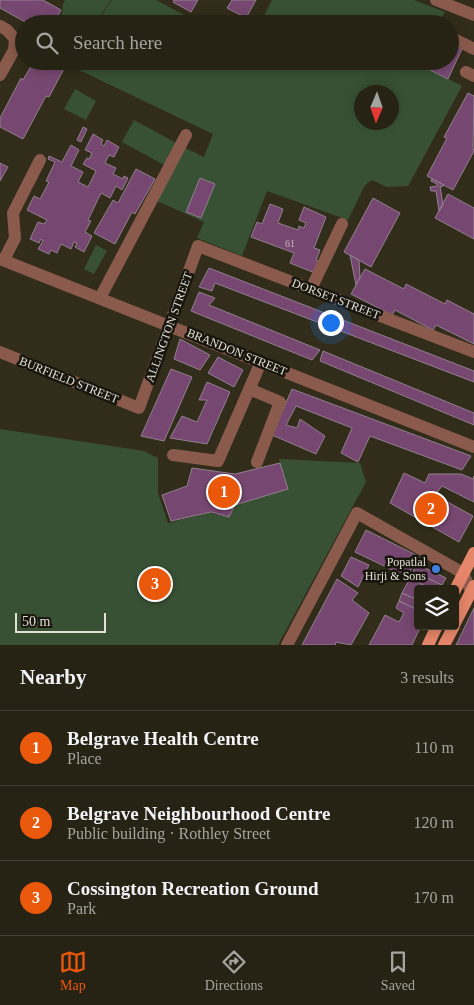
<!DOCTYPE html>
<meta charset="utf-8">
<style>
body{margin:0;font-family:Georgia,serif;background:#2e2a1d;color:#f1f3f6}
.controls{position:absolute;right:15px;bottom:15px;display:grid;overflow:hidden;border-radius:5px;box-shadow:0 2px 12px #0003}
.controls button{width:45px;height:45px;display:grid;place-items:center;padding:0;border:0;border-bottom:1px solid #423f34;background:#262214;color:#f1f3f6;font:25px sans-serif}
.compass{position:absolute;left:354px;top:85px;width:45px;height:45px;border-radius:50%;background:#262214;box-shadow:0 2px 12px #0003;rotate:182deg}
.scale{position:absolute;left:15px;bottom:12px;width:91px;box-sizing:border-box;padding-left:5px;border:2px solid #e2dfd4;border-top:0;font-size:14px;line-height:18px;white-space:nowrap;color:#e2dfd4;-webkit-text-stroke:4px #17150d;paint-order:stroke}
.you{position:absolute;left:330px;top:322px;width:18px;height:18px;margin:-12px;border:4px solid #fff;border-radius:50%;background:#1a73e8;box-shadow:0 0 0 8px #1a73e833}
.badge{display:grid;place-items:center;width:32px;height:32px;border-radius:50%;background:#ea580c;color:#fff;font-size:16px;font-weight:700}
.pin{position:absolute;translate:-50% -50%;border:2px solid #fff;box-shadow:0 1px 5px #0006}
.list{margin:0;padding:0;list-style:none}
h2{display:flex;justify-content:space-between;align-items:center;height:65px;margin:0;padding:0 20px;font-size:21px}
h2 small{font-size:16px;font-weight:400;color:#a4a4a0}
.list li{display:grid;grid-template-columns:32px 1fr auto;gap:15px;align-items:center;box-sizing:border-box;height:75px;padding:0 20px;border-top:1px solid #423f34}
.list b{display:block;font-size:19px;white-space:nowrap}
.list p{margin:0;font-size:16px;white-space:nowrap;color:#a4a4a0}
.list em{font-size:16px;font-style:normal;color:#a4a4a0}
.icon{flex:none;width:28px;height:28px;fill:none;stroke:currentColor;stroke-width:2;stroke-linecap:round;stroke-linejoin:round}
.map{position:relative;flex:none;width:474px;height:645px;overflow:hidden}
.search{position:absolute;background:#262214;box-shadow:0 2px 12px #0003;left:15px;right:15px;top:15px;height:55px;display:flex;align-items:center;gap:12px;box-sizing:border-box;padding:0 18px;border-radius:28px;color:#a4a4a0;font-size:19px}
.sheet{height:290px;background:#262214}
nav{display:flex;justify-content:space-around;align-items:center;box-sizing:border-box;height:70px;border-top:1px solid #423f34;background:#262214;font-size:14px;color:#a4a4a0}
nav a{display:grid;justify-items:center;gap:2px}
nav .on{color:#ea580c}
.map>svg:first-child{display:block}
.green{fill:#385134;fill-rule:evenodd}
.building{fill:#764871;stroke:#917f8e}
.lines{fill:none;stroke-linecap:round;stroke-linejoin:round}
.minor{stroke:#8a5b4d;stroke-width:12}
.major{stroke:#e5866a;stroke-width:12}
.shop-dot{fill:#3f7fe0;stroke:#17150d;stroke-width:2}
.labels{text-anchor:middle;stroke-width:5;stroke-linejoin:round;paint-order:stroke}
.number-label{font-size:10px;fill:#c7b9bb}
.street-label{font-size:12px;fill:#e2dfd4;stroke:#17150d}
.poi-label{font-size:12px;fill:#e2dfd4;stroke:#17150d;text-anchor:end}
</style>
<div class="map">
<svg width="474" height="645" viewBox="0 0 474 645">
<rect width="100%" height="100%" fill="#322d1a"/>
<path class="green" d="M65,0H111L95,24H67L61,22L63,4Z
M112,0H156L201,24H96Z
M272,0H414L445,12L438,24H260Z
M71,61H419L418,64L462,86L408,186L387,187L372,180L365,185L348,220L267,191L242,256L197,238L204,222L157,201L185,148L204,157L213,134L77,69L67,68ZM362,92H392V122H362Z
M75,89L96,101L86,120L64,109Z
M134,120L178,144L166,166L122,142Z
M96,245L107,251L94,274L84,269Z
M0,429L144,451L158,458V493L168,523L209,513L228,517L235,505L287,489L279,459L360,463L366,482L278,645H0Z"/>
<path class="building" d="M0,0H43L61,10L54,24H29L0,8Z
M174,0H198L191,12L173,2Z
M232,0H256L246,18L227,8Z
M450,43L462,49L448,79L418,64L419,61H450Z
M34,61H68L49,97L46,96L23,139L0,127V118L21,78L23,80Z
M468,93L474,96L473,148L474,151L453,190L427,176L447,138L444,137Z
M83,127L87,129L81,142L77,140Z
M93,134L103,140L101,144L104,146L107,140L119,147L114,157L109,155L105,163L116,168L113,174L123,179L124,176L128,178L122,190L116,186L110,198L101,193L88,220L91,221L85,232L92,236L84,252L75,247L77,243L74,242L71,249L61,244L57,253L51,250L49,254L38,249L43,241L41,239L39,243L30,239L38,222L44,224L47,220L27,210L34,196L40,199L49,182L46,181L55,162L48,159L49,156L62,162L71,145L79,150L71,166L83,172L78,182L88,187L96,171L83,164L87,158L89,159L92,153L85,150Z
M0,163L8,167L0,181Z
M136,169L155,179L135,214L132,212L115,244L94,233L113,200L118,203Z
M200,178L215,184L201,218L186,212Z
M432,179L444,185L442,187L440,186L443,205L439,211L436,191H431L430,187L437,186V184L431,181Z
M448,194L474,208V239L435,218Z
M373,198L400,213L371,267L344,252Z
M270,204L283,209L278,223L298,230L299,226L304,228L306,223L299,220L304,207L326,217L314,248L320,250L316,260L320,262L315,273L290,263L294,253L251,237L257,222L262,224Z
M350,255L359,260L360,277L356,285Z
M209,268L474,371V382L215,283L212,291L199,287Z
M365,269L404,289L406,284L445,304L447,300L474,314V344L436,325L433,330L395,310L392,315L351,294Z
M199,292L215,298L209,305L320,350L312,360L191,311Z
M180,339L210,355L200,370L174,359Z
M323,351L474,413V425L320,361Z
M218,357L243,370L234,387L208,373Z
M171,369L192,377L164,441L141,436Z
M207,382L230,392L207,444L170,438L182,416L197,422L207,400H199Z
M292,389L471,456L462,470L370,436L358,462L341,453L352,428L296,406L286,425L297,428L300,419L325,436L316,454L272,435Z
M280,463L288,489L235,505L229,517L211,512L171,521L162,495L187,486L192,468L235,474Z
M404,473L425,483L429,474H461L473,479L474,476V502L442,486L435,495L473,516L459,542L390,503Z
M366,530L418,556L407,577L355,552Z
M351,557L369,565L358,587L341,576Z
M420,557L426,559L422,566L417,564Z
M417,564L446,578L442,585L413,571Z
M423,576L442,585L441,589H430L420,583Z
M410,578L430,589H418V600L402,593Z
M337,579L358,593L352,600L369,613L351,645L336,642L335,645H302Z
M402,593L418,600V610L399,601Z
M399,601L418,610V626H421L412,645H369L385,615L399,622L404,613L396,608Z
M474,608V645H456Z"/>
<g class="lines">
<path class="minor" d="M436,0L474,15
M0,26L7,30L15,39L14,50L0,75
M450,37L474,49
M466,72L474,76
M0,259L474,447
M4,260L15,238L13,213L40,160
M311,289L342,224
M100,298L186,135
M0,352L139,408L198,246L474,352
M249,389L280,402L257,462
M173,455L218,461L261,362
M287,645L357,513L463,573L471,591L474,593"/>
<path class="major" d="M455,590L474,553
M455,623L474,586
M428,645L437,626
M444,645L454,626"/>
</g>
<circle class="shop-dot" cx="436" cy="569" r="5"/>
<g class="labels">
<g class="number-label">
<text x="290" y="247">61</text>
</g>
<g class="street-label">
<text transform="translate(336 299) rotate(21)" y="4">DORSET STREET</text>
<text transform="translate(169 327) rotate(-70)" y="4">ALLINGTON STREET</text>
<text transform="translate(237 352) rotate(22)" y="4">BRANDON STREET</text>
<text transform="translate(69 380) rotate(22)" y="4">BURFIELD STREET</text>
</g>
<g class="poi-label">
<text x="426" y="566">Popatlal<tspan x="426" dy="14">Hirji &amp; Sons</tspan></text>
</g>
</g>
</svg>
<div class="controls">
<button><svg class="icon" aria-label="layers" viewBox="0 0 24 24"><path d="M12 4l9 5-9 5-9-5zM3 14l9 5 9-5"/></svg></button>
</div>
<svg class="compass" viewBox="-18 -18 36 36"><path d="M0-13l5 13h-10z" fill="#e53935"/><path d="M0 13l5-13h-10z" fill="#a4a4a0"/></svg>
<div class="scale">50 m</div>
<div class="you"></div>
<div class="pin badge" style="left:224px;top:492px">1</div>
<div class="pin badge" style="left:431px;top:509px">2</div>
<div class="pin badge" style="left:155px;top:584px">3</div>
<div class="search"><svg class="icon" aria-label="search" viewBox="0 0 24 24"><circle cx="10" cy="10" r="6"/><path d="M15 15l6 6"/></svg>Search here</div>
</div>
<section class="sheet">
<h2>Nearby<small>3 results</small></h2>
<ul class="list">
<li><span class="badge">1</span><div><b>Belgrave Health Centre</b><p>Place</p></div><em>110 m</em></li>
<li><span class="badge">2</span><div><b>Belgrave Neighbourhood Centre</b><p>Public building · Rothley Street</p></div><em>120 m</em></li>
<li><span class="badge">3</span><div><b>Cossington Recreation Ground</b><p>Park</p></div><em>170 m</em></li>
</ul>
</section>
<nav>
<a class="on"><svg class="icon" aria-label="map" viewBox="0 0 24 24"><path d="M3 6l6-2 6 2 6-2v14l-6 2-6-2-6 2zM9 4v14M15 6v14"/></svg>Map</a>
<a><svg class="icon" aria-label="directions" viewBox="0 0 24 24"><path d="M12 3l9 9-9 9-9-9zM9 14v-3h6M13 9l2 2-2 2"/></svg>Directions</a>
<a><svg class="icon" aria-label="saved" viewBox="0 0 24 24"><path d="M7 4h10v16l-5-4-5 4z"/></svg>Saved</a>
</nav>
